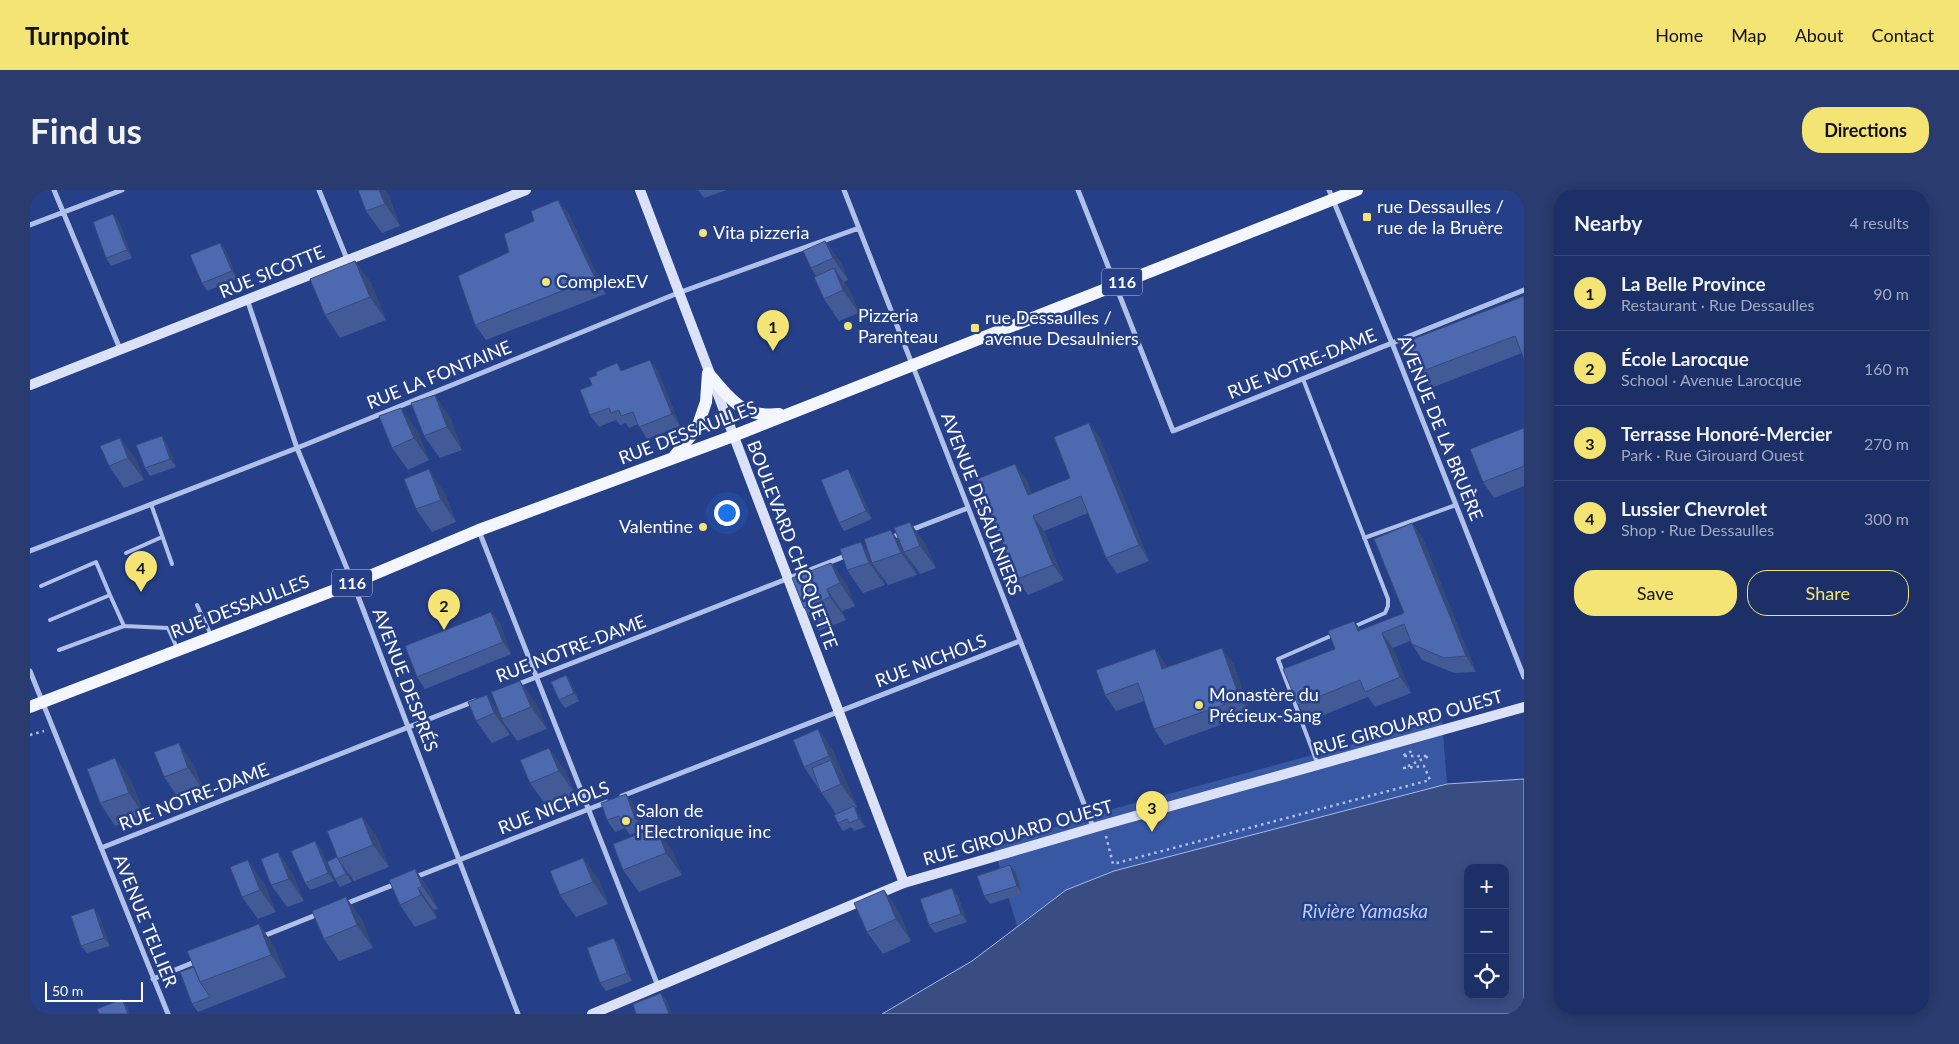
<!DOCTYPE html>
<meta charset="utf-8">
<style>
body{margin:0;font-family:Lato,sans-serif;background:#293b6f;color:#f1f3f6}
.controls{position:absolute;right:15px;bottom:15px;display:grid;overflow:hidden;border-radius:10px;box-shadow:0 2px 12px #0003}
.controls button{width:45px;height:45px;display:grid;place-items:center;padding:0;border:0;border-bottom:1px solid #3a4a7a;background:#1c2f66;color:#f1f3f6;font:25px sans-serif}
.scale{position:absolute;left:15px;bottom:12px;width:98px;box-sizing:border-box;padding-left:5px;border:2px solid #fff;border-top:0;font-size:14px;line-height:18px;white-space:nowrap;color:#fff;-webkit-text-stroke:4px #253f88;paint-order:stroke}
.you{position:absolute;left:696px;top:322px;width:18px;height:18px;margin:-12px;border:4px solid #fff;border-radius:50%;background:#1a73e8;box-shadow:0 0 0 8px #1a73e833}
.badge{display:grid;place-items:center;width:32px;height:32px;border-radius:50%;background:#f3e474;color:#111;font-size:16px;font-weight:700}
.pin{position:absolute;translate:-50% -41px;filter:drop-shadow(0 1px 2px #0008)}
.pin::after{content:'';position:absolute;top:26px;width:18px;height:15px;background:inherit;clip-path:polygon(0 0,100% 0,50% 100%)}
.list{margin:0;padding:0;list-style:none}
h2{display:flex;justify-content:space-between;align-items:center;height:65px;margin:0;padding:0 20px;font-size:21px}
h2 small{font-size:16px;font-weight:400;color:#a0a9bf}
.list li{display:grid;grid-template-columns:32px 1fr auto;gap:15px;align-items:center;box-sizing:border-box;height:75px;padding:0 20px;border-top:1px solid #3a4a7a}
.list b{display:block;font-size:19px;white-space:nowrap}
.list p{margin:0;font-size:16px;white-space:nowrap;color:#a0a9bf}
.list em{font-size:16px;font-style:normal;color:#a0a9bf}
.actions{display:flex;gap:10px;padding:15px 20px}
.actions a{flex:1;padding:11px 0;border:1px solid #f3e474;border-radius:20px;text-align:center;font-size:18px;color:#f3e474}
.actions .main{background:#f3e474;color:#111}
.icon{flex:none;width:28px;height:28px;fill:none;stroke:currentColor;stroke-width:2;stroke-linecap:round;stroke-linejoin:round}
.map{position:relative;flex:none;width:1494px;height:824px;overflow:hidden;border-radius:20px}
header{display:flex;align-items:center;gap:30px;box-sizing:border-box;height:70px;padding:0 25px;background:#f3e474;color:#111}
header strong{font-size:24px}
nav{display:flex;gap:28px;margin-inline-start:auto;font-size:18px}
.intro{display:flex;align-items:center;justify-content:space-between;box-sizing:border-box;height:120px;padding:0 30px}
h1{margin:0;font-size:35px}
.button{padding:12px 22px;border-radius:20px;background:#f3e474;color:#111;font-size:18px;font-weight:700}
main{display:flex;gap:30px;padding:0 30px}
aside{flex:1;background:#1c2f66;border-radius:20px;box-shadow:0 2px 12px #0003}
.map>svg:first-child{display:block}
.green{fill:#3958a4}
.water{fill:#3a4d83;stroke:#a5b9ea;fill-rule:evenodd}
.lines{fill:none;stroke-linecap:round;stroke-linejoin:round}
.path{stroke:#b0c0e9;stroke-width:2.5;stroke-dasharray:2.5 4;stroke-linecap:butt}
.lane{stroke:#b0c0e9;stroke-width:4}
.street{stroke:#b0c0e9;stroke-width:5}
.secondary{stroke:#dbe2f8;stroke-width:10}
.primary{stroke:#f3f6fe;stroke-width:12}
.wall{fill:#425a96}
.shaded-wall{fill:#364a7a}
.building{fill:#4d69af;stroke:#364a7a}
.poi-dot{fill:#f3e474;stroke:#253f88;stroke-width:2}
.labels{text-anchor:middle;stroke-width:5;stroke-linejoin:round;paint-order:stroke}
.shield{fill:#253f88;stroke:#bec5db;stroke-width:1}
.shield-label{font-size:16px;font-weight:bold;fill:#fff}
.poi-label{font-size:18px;fill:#fff;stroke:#253f88;text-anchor:start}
.street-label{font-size:18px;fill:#fff;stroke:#253f88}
.water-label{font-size:19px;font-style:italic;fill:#bccbf0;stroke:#253f88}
</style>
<header>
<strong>Turnpoint</strong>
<nav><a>Home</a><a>Map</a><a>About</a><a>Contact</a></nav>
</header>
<div class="intro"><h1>Find us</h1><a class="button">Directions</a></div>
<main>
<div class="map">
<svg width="1494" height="824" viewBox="0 0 1494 824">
<rect width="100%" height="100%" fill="#253f88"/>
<path class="green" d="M1412,530L1417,594L1084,681L1036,700L987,736L964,658L1057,626Z"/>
<path class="water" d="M1494,589V824H852L942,771L1036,700L1084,681L1417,594ZM1438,678H1475V805H1438Z"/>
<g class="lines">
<path class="path" d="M0,545L14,541
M1076,646L1083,674L1400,590L1394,576L1374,578L1399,566H1372L1382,561"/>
<path class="lane" d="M1273,189L1358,409V416L1355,423L1323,437
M121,314L142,374
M1334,348L1426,315
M96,363L132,347
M11,396L66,372L80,405
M167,415L181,445
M20,430L80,405L94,436
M29,460L94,436L138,438L147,458
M1288,575L1248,469L1303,445"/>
<path class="street" d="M24,0L90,159
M289,0L317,69
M814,0L1063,637
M1048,0L1143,241L1494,100
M1299,0L1362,153L1494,487
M0,35L92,0
M217,109L267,258L323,393L488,824
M449,341L628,796
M860,348L938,318
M0,361L267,258L648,103L829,38
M0,481L138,824
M486,495L818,365
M592,606L990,451
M71,658L445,511
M383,688L577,612
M315,714L368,693
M231,747L291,723
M123,789L167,771"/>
<path class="secondary" d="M610,0L874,693
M0,195L496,0
M562,824L874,693L1073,635L1494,517"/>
<path class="primary" d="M678,183C700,208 711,228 749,224
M643,268L667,238L676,212L678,183
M0,517L323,393L449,340L703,246L1327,0"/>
</g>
<path class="wall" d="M668,0H697L674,8Z
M358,4L370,36L352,43L336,21Z
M528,10L539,25L576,104L456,150L445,135L479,62L504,31Z
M83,24L89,32L102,68L81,76L76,68Z
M795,51L811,73L818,90L814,92L820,101L829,123L809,131L794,109L786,86L781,78Z
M190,53L196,61L207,89L177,101L172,93Z
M325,71L341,93L356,130L310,148L295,125Z
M1494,106L1492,163L1401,198L1390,182Z
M587,173L592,181H628L650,236L617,249L608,234L599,238L596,233L590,235L586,230L569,237L560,225L562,195L567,185Z
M420,227L432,260L410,268L394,246Z
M1494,238V296L1464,308L1453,292Z
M387,240L399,270L378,280L362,258Z
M132,246L137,254L146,277L120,286L115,278Z
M90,248L106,270L114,290L94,298L79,276Z
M1070,248L1119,371L1087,384L1076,368L1058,323L1014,341L1034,390L998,405L987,389L996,289L1002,304L1040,288Z
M824,287L842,329L814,341L809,333Z
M414,302L426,332L402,342L386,319Z
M880,332L895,354L906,378L890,384L881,371L887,385L858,395L851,385L855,395L833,403L817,380L839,362L871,353Z
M1382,333L1393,349L1446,482L1424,483L1392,470L1380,451L1363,458L1381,503L1345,517L1338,507L1279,531L1268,515L1305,459L1324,431L1331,440L1374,423Z
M801,373L817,395L825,416L812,421L816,430L789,441L774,418Z
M470,433L481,464L395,499L387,487Z
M1125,459L1136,475L1137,477L1203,473L1221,524L1135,555L1124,539L1114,511L1086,521L1075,505Z
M536,485L541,493L549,511L535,518L529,510Z
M506,513L517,539L487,551L475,534L480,545L462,553L446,531L468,521Z
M788,539L803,561L827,617L825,618L829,624L835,637L824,641L821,637L813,641L808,633L806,624L774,577Z
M85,568L101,590L114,625L85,636L70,613Z
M490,570L535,580L545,604L516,615L500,593Z
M164,575L173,600L150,610L134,587Z
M596,604L604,615L613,640L600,645L595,638L585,642L577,630Z
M332,627L348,649L359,677L324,691L316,680L322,692L310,697L305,689L307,667Z
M291,659L304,691L280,700L275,693Z
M642,660L652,685L609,702L593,680Z
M248,662L263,685L274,711L257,717L241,695Z
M385,679L400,701L408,719L404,720L407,728L385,737L370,715Z
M520,681L569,690L578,714L546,727L530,705Z
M986,683L992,704L960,714L954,706Z
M234,693L246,722L228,729L212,707Z
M854,700L869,722L881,751L853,764L837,742Z
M928,706L937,732L905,743L899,735Z
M316,707L332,730L343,758L309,771L294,749Z
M69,726L80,756L57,763L51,756Z
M229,734L244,756L256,787L168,822L162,814L164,777Z
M589,756L602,791L576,801L570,793Z"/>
<path class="shaded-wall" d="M349,0H355L358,4L370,36L355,14Z
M528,10L539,25L576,104L565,88Z
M83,24L89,32L102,68L97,60Z
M795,51L811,73L818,90L803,68Z
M190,53L196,61L207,89L202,81Z
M325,71L341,93L356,130L340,107Z
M804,78L820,101L829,123L813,100Z
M620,170L628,181L650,236L642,224Z
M405,205L420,227L432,260L417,237Z
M371,218L387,240L399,270L384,248Z
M1059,233L1070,248L1119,371L1109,355Z
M132,246L137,254L146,277L140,269Z
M90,248L106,270L114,290L98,268Z
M985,274L996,289L1009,321L998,305Z
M399,279L414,302L426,332L411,310Z
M818,279L824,287L842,329L836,321Z
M1003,326L1014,341L1034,390L1023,375Z
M880,332L895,354L906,378L890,356Z
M1382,333L1393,349L1446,482L1436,466Z
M861,340L876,361L874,362L881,371L887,385L871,363Z
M831,352L845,372L842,373L851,385L855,395L839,373Z
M801,373L817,395L825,416L810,393Z
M797,399L812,421L816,430L800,407Z
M461,422L470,433L481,464L473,452Z
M1324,431L1335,446L1328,441Z
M1352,443L1363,458L1381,503L1370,487Z
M1192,458L1203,473L1221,524L1210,509Z
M1125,459L1136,475L1143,494L1132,479Z
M536,485L541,493L549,511L544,503Z
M490,491L506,513L517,539L501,517Z
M457,505L473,528L472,529L475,534L480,545L464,523Z
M788,539L803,561L815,589L799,566Z
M149,553L164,575L173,600L158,578Z
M519,558L535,580L545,604L529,581Z
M85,568L101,590L114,625L99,603Z
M801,570L817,592L827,617L811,594Z
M596,604L604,615L613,640L605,628Z
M824,616L829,624L835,637L829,629Z
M332,627L348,649L359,677L343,655Z
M626,637L642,660L652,685L636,663Z
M285,651L291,659L304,691L298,683Z
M248,662L263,685L274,711L259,689Z
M553,668L569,690L578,714L563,692Z
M218,670L234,693L246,722L230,700Z
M311,672L316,680L322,692L316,684Z
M980,675L986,683L992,704L987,696Z
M385,679L400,701L408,719L392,696Z
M388,698L404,720L407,728L391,705Z
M922,698L928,706L937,732L931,724Z
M854,700L869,722L881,751L866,729Z
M316,707L332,730L343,758L327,735Z
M64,718L69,726L80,756L74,748Z
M229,734L244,756L256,787L241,765Z
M584,748L589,756L602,791L597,783Z
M631,803L637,811L642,824H639Z
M92,809L98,817L100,824H98Z"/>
<path class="building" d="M328,0H349L355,14L336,21Z
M528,10L565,88L445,135L428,86L479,62L474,44L504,31L501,21Z
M83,24L97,60L76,68L63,32Z
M795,51L803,68L781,78L773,61Z
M190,53L202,81L172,93L160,65Z
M325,71L340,107L295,125L280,89Z
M804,78L813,100L794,109L784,87Z
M1494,106V169L1485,146L1390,182L1378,151Z
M620,170L642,224L609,237L603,222L591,226L589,220L581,223L579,218L560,225L550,200L562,195L559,188L567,185L566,182L587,173L591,181Z
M405,205L417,237L394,246L381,213Z
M371,218L384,248L362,258L349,226Z
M1059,233L1109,355L1076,368L1051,306L1003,326L1023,375L987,389L947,289L985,274L998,305L1040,288L1024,247Z
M1494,238V276L1453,292L1440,259Z
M132,246L140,269L115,278L106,255Z
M90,248L98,268L79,276L70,256Z
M399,279L411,310L386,319L374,289Z
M818,279L836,321L809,333L791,290Z
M880,332L890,356L874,362L864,338Z
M1382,333L1436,466L1414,468L1382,454L1374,434L1352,443L1370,487L1335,502L1330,490L1268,515L1253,479L1305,459L1298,441L1324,431L1328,441L1374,423L1344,349Z
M861,340L871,363L842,373L834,349Z
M831,352L839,373L817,380L810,359Z
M801,373L810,393L797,399L800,407L774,418L762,388Z
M461,422L473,452L387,487L375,456Z
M1192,458L1210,509L1124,539L1108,493L1075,505L1066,480L1125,459L1132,479Z
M536,485L544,503L529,510L521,492Z
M490,491L501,517L472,529L461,502Z
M457,505L464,523L446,531L438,512Z
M788,539L799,566L774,577L763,550Z
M149,553L158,578L134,587L124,562Z
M519,558L529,581L500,593L490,570Z
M85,568L99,603L70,613L57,579Z
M801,570L811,594L791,603L782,578Z
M596,604L605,628L591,633L589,626L577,630L571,613Z
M824,616L829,629L819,633L817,629L808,633L804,625Z
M332,627L343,655L308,669L297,641Z
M626,637L636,663L593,680L583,654Z
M285,651L298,683L275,693L261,661Z
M248,662L259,689L241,695L231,669Z
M307,667L316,684L305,689L297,672Z
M553,668L563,692L530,705L520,681Z
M218,670L230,700L212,707L200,677Z
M980,675L987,696L954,706L947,686Z
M385,679L392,696L388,698L391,705L370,715L359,690Z
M922,698L931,724L899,735L890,709Z
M854,700L866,729L837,742L824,713Z
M316,707L327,735L294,749L282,721Z
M64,718L74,748L51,756L41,726Z
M229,734L241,765L170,792L157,761Z
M584,748L597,783L570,793L557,758Z
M164,777L170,792L180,807L162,814L150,782Z
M631,803L639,824H606L603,814Z
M92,809L98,824H69L67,819Z"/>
<g class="poi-dot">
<rect x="1332" y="22" width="10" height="10" rx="2.5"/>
<circle cx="673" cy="43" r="5"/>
<circle cx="516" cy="92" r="5"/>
<circle cx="818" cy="136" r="5"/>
<rect x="940" y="133" width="10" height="10" rx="2.5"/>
<circle cx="673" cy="337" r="5"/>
<circle cx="1169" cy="515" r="5"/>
<circle cx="596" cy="631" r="5"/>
</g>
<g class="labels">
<g class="shield">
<rect x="1072" y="78.5" width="40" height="27" rx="4"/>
<rect x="302" y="379.5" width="40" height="27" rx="4"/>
</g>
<g class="shield-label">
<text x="1092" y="98">116</text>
<text x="322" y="399">116</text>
</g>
<g class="poi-label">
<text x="1347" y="23">rue Dessaulles /<tspan x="1347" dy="21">rue de la Bruère</tspan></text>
<text x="683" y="49">Vita pizzeria</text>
<text x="526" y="98">ComplexEV</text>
<text x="828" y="132">Pizzeria<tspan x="828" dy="21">Parenteau</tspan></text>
<text x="955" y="134">rue Dessaulles /<tspan x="955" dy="21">avenue Desaulniers</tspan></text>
<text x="663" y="343" text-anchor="end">Valentine</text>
<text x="1179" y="511">Monastère du<tspan x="1179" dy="21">Précieux-Sang</tspan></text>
<text x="606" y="627">Salon de<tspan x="606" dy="21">l'Electronique inc</tspan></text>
</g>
<g class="street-label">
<text transform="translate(242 82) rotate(-22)" y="6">RUE SICOTTE</text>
<text transform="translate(1272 174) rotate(-22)" y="6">RUE NOTRE-DAME</text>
<text transform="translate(409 185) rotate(-22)" y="6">RUE LA FONTAINE</text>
<text transform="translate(1410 238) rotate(68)" y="6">AVENUE DE LA BRUÈRE</text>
<text transform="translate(658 243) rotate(-21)" y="6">RUE DESSAULLES</text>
<text transform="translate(951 314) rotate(69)" y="6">AVENUE DESAULNIERS</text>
<text transform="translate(762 355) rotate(69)" y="6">BOULEVARD CHOQUETTE</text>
<text transform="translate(210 417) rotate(-21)" y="6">RUE DESSAULLES</text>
<text transform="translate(541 459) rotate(-21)" y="6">RUE NOTRE-DAME</text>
<text transform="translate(901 471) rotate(-21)" y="6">RUE NICHOLS</text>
<text transform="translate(375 490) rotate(69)" y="6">AVENUE DESPRÉS</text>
<text transform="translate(1378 533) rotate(-16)" y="6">RUE GIROUARD OUEST</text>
<text transform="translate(164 607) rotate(-21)" y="6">RUE NOTRE-DAME</text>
<text transform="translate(524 618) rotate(-21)" y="6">RUE NICHOLS</text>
<text transform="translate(988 643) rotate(-16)" y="6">RUE GIROUARD OUEST</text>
<text transform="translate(115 731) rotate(68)" y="6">AVENUE TELLIER</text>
</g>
<g class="water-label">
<text x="1335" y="728">Rivière Yamaska</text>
</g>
</g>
</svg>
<div class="controls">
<button>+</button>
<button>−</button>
<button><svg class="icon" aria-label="locate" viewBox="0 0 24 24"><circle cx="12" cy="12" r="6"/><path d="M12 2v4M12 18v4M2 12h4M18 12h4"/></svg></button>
</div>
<div class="scale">50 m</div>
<div class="you"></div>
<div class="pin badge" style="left:743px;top:161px">1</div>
<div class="pin badge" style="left:414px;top:440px">2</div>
<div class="pin badge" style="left:1122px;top:642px">3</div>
<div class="pin badge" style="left:111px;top:402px">4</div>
</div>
<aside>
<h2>Nearby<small>4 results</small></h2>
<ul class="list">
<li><span class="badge">1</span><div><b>La Belle Province</b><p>Restaurant · Rue Dessaulles</p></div><em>90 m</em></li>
<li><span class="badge">2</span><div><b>École Larocque</b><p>School · Avenue Larocque</p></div><em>160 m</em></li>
<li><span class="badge">3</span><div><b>Terrasse Honoré-Mercier</b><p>Park · Rue Girouard Ouest</p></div><em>270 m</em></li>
<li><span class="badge">4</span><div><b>Lussier Chevrolet</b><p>Shop · Rue Dessaulles</p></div><em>300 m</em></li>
</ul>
<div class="actions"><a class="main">Save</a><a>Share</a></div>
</aside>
</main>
